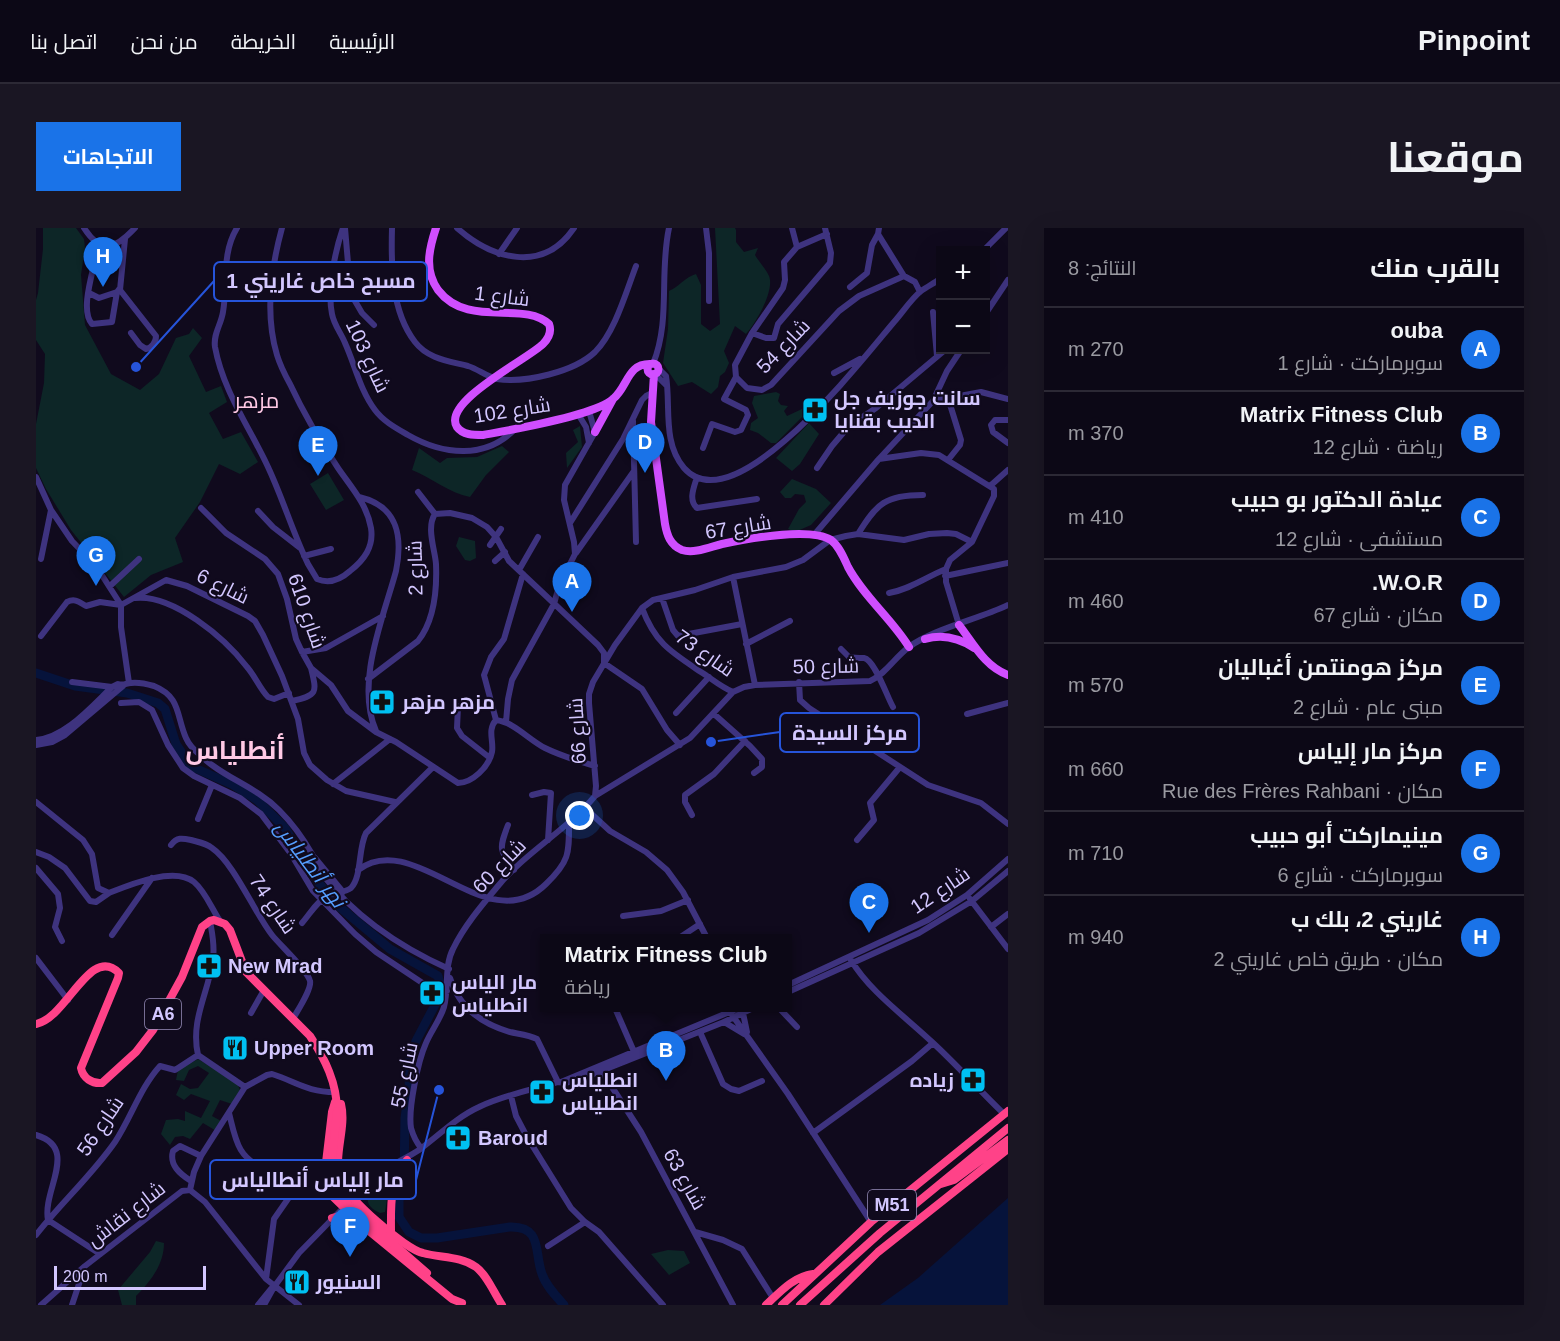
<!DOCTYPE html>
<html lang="ar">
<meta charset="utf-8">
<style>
body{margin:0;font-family:Arial,Cairo,sans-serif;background:#1a1623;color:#f1f3f6;direction:rtl}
.controls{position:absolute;right:18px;top:18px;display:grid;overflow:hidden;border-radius:0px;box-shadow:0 6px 24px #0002}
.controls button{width:54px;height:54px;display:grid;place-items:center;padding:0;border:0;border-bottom:2px solid #2c2935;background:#0c0816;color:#f1f3f6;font:30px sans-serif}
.scale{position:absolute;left:18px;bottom:15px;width:152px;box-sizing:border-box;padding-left:6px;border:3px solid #d3c7ff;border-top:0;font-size:16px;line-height:21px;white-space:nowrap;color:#d3c7ff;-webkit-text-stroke:4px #100a1d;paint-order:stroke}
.you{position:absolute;left:544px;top:588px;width:21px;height:21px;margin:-15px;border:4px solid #fff;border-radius:50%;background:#1a73e8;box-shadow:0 0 0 9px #1a73e833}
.badge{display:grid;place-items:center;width:39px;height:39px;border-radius:50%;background:#1a73e8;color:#fff;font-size:20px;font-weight:700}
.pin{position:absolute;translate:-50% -50px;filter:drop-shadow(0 2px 3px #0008)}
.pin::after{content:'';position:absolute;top:32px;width:21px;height:18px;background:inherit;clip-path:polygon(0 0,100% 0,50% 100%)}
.popup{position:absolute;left:504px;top:706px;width:252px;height:78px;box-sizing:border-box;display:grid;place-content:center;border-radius:0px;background:#0c0816;filter:drop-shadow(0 2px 4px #0005);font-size:20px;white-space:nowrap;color:#9a9aa1}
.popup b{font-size:22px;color:#f1f3f6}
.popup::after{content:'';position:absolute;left:50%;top:100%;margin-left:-12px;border:12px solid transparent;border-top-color:#0c0816}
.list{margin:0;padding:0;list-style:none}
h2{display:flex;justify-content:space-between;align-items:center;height:78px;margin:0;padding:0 24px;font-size:26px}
h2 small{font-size:20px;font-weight:400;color:#9a9aa1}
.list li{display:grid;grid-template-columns:39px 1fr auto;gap:18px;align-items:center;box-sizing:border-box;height:84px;padding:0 24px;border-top:2px solid #2c2935}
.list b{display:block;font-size:22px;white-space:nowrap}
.list p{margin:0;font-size:20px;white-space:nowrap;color:#9a9aa1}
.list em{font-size:20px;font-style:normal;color:#9a9aa1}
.map{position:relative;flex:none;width:972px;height:1077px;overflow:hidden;direction:ltr;border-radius:0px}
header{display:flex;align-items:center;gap:36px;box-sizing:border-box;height:84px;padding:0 30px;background:#0c0816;border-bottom:2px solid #2c2935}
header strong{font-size:28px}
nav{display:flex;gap:33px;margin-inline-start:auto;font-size:21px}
.intro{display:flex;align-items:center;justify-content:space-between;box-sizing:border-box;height:144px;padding:0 36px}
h1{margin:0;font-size:42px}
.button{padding:15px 27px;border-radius:0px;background:#1a73e8;color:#fff;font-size:21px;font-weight:700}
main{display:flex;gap:36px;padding:0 36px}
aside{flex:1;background:#0c0816;border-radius:0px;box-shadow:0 6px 24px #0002}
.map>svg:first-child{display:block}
.green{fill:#0d2627}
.water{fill:#06133b}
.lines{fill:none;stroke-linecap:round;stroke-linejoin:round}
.river{stroke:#06133b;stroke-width:9}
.minor{stroke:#3e337f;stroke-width:6}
.major{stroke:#d04eff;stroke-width:8}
.highway{stroke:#ff4288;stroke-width:8}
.highway-bridge{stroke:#ff4288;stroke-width:8}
.labels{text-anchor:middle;stroke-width:4.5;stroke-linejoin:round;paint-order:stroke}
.shield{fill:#100a1d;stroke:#988ebb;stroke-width:1.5}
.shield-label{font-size:18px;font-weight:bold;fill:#d3c7ff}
.street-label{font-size:20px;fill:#d3c7ff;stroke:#100a1d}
.poi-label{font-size:20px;font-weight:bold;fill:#d3c7ff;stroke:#100a1d;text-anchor:start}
.water-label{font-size:21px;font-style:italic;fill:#559eff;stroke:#100a1d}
.quarter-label{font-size:22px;fill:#ffc9e5;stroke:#100a1d}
.district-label{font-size:26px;font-weight:bold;fill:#ffc9e5;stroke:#100a1d}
.leader{fill:none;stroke:#2654da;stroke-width:2}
.callout-dot{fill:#2654da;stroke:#100a1d;stroke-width:2}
.callout{fill:#100a1d;stroke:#2654da;stroke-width:2}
.callout-label{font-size:21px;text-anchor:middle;font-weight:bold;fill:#d3c7ff}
</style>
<header>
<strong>Pinpoint</strong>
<nav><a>الرئيسية</a><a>الخريطة</a><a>من نحن</a><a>اتصل بنا</a></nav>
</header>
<div class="intro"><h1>موقعنا</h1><a class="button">الاتجاهات</a></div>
<main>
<aside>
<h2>بالقرب منك<small>النتائج: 8</small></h2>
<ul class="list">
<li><span class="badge">A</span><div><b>ouba</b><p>سوبرماركت · شارع 1</p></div><em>270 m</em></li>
<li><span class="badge">B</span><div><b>Matrix Fitness Club</b><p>رياضة · شارع 12</p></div><em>370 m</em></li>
<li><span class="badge">C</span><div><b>عيادة الدكتور بو حبيب</b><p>مستشفى · شارع 12</p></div><em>410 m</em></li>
<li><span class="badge">D</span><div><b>W.O.R.</b><p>مكان · شارع 67</p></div><em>460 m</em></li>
<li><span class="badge">E</span><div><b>مركز هومنتمن أغباليان</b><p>مبنى عام · شارع 2</p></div><em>570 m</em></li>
<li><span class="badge">F</span><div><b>مركز مار إلياس</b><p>مكان · Rue des Frères Rahbani</p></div><em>660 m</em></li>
<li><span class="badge">G</span><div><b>مينيماركت أبو حبيب</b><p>سوبرماركت · شارع 6</p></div><em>710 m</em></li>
<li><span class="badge">H</span><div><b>غاريني 2، بلك ب</b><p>مكان · طريق خاص غاريني 2</p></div><em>940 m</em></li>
</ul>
</aside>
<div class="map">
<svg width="972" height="1077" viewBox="0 0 972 1077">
<rect width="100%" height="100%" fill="#100a1d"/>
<path class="green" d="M7,0H40L48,11L49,20L45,47L49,97L75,146L104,162L123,146L140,110L153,106L157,100L166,110L153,128L170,164L185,158L191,174L173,185L187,211L205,204L222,234L204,246L183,236L164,274L139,310L147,334L115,347L88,369L35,302L10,261L0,240V196L8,155L9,126L0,112V72L2,65L7,21Z
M679,0H699L700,2V14L708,24L722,20L719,27C723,34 730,41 733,48C739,62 720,95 710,106L699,98L688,123L693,135L689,144L684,148L682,159L675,166L656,154L642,158L627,135L632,101L633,63C644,58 649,49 660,46L665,57V96L674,103L684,96Z
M740,164L744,166L742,173L745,177L752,178L748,183L751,188L766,181L770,185L740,215H735L722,205L714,202L715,195L722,190L716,175L718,168Z
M773,195L783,206L764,236L756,243L740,230Z
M544,198L546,219L531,240L530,225L542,214L537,202Z
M466,218L473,224L450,247L434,269C413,265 396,250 376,242L383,220L404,235L411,230L441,229Z
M292,245L308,272L290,282L274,256Z
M756,251L780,261L795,275L775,297L759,304L752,301L763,281L770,274L768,267L759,266L755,270H749L744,264Z
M423,309L439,313L440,330L434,333L429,332L420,318Z
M162,831L201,855L204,862L196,876L184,872L176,888L187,894L182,904L167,895L154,911L147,908L139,909L134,917L125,906L130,892L142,891L149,893V883L165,890L174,873L155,866L148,872L140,867L145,856L154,861L162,860L173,845L162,838L153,842L148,853L140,852L142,842Z
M346,953L351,954L353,958L349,984L344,985C324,976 331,963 346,953Z
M120,1013L128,1015C128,1036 115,1053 100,1068V1077H86L82,1062L114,1024Z
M632,1022L648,1023L654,1035L633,1047L615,1026Z"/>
<path class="water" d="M972,970V1077H844L882,1050Z"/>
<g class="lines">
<path class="river" d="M0,445L39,458L91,465L122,475L129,481L140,516L152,534L159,540L197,557L221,572L249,600L278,649L300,676L354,721L402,748L404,756L401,773L380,813L374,831L373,862L369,890L368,949L363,973V989L373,1004L385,1010H401L474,999C507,998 498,1025 506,1046C510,1058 520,1068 528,1077"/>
<path class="minor" d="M48,0C66,28 80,20 99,0
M201,0C185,26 192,56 187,84C185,97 177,106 179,119C187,163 214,200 232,239C247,271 257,305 272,336L281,351C293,356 304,352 314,343C328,332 338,319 335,300C331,276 315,259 302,240C284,213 268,186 254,156C249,147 244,137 241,127C229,87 235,40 246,0
M307,0C299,23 291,62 296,86C298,97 305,105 309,115C319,137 324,162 339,182C347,193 360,200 372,207C407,227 450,232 480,200
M309,0L312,35L319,73L326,85L338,97
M356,0C355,37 355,83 379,114C392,131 413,133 432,138C442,141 451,149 461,151C490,155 538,144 559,124C579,104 590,64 600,38
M421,0C456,31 507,46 538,0
M670,0L673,25V73
M756,0L761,19L748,34L749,52L747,60L716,105L699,137L700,149L711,160L726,162L735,157L803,83L823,68L868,48
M843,0L842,6L868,48L879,54L884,64
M89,11L84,62L120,108C120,114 116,120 110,121L104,117L95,105
M62,15C61,35 42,80 56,96L76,94L81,64L84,60
M761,19L791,6
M948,22L970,0
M463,26L481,0
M814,59L831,45L836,17L842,6
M53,65L63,70L81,64
M897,84L901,128
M950,85L972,52
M716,105L730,110H738L742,96L794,35L795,25L789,0
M617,136C635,92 623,45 633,0
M622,140L630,148C635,178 626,214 648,240C699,298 828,129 858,94C867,84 875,71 885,63C891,59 898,55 904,51
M798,145L824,131
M619,146L630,157
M897,173L945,164L972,171
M542,186L550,199L553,215
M972,192H959L955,197L957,204L972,215
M597,193L600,314
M667,220L676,196L699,204L705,202L712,187L710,182L688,171L700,149
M843,231L885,225L903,227L958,261V268L936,314L914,332L910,341V354L923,397
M912,232L924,217L925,212L912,170
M781,240L796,218L813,198L840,180L909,122
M0,249L15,282L36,313L60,338L85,377
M661,249C658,259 652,272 661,280L721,271
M954,258L972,242
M382,264L399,286
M323,269C362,278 367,308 360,343C347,391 319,455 340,503
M165,280L190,305L229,331L242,346L251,371L260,411L266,424L275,440L295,457L312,483L340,504L360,514L422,555C436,555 453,539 456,524C458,513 451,502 460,492C478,494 493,512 509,520C525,528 542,533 559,538
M222,283L237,299L264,320
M534,295L587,211L606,172L610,168L616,165
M822,306C841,275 850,267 887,267
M778,307L842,232L897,173L911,143L925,122
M454,317L465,301
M540,325L598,243
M268,328L295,321
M5,331L15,282
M459,333L469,324
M483,342L502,309
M909,348L972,335
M697,349L719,457
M74,358L103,331
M853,365C875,361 890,349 910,341
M99,370C137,366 189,410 211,439C219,448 224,461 232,469L238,471L253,465
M626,370L637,402L642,408L706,396
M85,377L130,352L151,358L212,388L219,393L227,407L246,448L262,491L268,525L274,537L291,552L310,563L359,574
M85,377V399L93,455
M606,380C619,415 635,424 665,444C676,451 685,459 697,464
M5,408L31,374C39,370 43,374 50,378L64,374L85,377
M710,416L754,393
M805,421L813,429C818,430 823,430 828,430C839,432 851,469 857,479
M266,424L290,420L347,388
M332,451L382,413C398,393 401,361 400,336C399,322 390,299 399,286L414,285L436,290L451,299L460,309L473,333L562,417L568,425V435L606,461L631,502L644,517
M36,454L76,459
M763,454L764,472L773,480L892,557L945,575L972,596
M256,473C282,467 281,465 275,440
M85,475L103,474L116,482L132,517L147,540L158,548L204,570L225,586L255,626L277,663L319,706L340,724L394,760L411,763
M422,478L421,500L426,508L454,530
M640,485L673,449
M678,486L714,518L726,531V539L718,545
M931,486L972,475
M460,492L448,447L455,429L468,411L487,346
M470,494L472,471L476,452L518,376L523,358L539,326L538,314L528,272L529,257L559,204L553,183
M0,512C29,510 56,478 76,459L82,456C88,458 90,455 95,455C103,454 111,456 118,458C145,469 140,487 150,510C153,517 158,522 164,527C186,549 219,558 243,582C256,595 267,610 276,626C280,633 281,639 286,646C319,689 364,719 413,741
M0,517L16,514L29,507L87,458
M297,556L354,511
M496,567L508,564L515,565L512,612
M559,568L560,558L553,475V466L557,454L579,417L606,380L617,372L659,362L697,349L750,339L767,332L794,312L810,308L822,306L868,312L893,306L911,305L920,306L936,314
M0,574L47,612L56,626L62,660L73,665C93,657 138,638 158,654C169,663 176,681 184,693
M549,580L574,603L610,624L631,642L647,664L671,710
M656,587L649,574V567L678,546L709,513
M162,591L176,557
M472,597C463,620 463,623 478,642
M821,612L838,592L834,575L864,539
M135,617C141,609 146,610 155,612C162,614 170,615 176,620C198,635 218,684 236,707C244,717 272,743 274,753C276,761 261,783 257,791
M0,624L13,629L29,640L54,673L60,674L73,665
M279,630L307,664
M0,640L22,666L24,680L19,699L26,713
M322,642C379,599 451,714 510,656C534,633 533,625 533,594
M934,671L972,721
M587,688L625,683L652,672
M174,693C176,705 179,717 177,730C173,765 154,791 162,827L209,859
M266,695C274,686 281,673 292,667C298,664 309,665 315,660C326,649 322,620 330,605L397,539
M955,699L972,686
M76,707L116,650
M643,710L664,696
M0,730L32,772
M815,732C833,763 871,790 896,814C921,837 944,863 968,886
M414,750C423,779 446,796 474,804C483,806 493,807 501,811L522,854
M752,757L892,692L931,667L972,631
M752,764L883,705L936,673L972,643
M579,780L599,826
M743,780L761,799
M694,784L752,866L835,994
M215,785L228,762
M707,785L711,804
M688,794L708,806
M664,804L687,856L695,861L703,863L726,853
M563,839L605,904L697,1077
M525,854L703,780
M475,868L480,888L491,909L535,980L549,994L563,1004L627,1077
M193,885C200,913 201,929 230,942C239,946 248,949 255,957L254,968L238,991L230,1051
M777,905L876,833L897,815
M0,907C44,920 6,962 12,992L64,1026
M385,920C380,914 377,907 375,900C372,881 382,833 390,815C395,803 404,792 408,779C413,760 408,738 417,721C428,698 446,677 462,658C490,624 531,602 559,568L654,510L697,464L708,459L719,457L834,453C850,446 859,429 873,419C897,401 943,391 972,377
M155,953C144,946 133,937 137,923L144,918L165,928
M154,962L158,944L165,928L209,859L231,847L236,846C261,854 271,864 299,864
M322,969L344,951
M318,971C327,949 365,934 383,922C402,908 421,889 443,879C467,867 496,862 522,854L529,855L550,849L688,794L717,780
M659,1004L687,1012L706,1021L737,1070
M0,1007C25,975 56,947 79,914C95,890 104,860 124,838L139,842L162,827
M512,1018L549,994
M5,1077L49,1038L146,963L154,962L169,974L230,1051L263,1077
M36,1077L48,1041
M222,1077L235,1061
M228,1077L238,1059L263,1025L309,978"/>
<path class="major" d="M400,0C393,21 388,42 402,62C432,101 487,72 513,96C516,104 513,110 507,116C492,131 405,174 421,199C427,207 437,207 447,207C474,202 558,188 577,171C592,159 591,135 615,136
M611.5 141a5.5 5.5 0 1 1 11 0a5.5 5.5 0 1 1-11 0Z
M618,146L615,194L629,296C631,307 634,317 646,322C658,326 674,319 686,316C710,311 774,299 795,312C803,318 808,330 812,339C828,369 855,390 873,419
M559,204L577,171
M923,397C937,415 949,439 972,447
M889,411C906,406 923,410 938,420"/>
<path class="highway" d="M0,796C31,790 54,716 83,745L82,750L45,840C47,850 56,856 66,855L100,824L117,802L146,749L166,699L174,693L178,692L189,696L194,702L210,744L274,808C289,831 301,855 301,883
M299,874L296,884L289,943L290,954L297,969L328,999L416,1071L426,1075
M305,876C311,901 296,928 305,953C311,970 369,1021 387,1025C404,1030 424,1028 440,1039C451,1047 458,1065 466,1077
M905,956L918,952L972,912
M296,990L303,988L318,993
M355,1004C355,978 353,953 371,932
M730,1077C745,1063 757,1049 777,1046
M746,1077L835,994L972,883
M764,1077L844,1005L972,900
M788,1077L842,1024L972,921"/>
<path class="highway-bridge" d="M301,883L295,940L302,964L314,978L391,1045"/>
</g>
<defs>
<symbol id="pharmacy-square" viewBox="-11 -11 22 22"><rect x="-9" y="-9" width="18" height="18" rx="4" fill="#00c0f2" stroke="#100a1d"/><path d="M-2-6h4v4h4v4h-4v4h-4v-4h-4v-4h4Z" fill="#111"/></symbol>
<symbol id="restaurant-square" viewBox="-11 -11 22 22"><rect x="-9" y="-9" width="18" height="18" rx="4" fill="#00c0f2" stroke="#100a1d"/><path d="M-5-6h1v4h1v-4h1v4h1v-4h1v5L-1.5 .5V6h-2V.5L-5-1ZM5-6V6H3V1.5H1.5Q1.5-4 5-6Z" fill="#111"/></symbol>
</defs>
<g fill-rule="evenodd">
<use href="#pharmacy-square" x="764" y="167" width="30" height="30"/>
<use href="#pharmacy-square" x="331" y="459" width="30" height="30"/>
<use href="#pharmacy-square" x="158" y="723" width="30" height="30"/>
<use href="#pharmacy-square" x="381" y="750" width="30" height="30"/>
<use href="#restaurant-square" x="184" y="805" width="30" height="30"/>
<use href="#pharmacy-square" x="922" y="837" width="30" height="30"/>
<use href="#pharmacy-square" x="491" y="849" width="30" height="30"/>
<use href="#pharmacy-square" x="407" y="895" width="30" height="30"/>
<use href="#restaurant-square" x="246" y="1039" width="30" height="30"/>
</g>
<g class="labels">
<g class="shield">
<rect x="109" y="771" width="36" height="30" rx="4.5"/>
<rect x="832" y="962" width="48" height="30" rx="4.5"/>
</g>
<g class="shield-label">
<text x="127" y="792">A6</text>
<text x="856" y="983">M51</text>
</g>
<g class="street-label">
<text transform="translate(466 68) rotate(7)" y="7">شارع 1</text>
<text transform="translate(747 118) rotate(-46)" y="7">شارع 54</text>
<text transform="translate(332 128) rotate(65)" y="7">شارع 103</text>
<text transform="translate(476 182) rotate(-9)" y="7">شارع 102</text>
<text transform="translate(702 299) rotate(-9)" y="7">شارع 67</text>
<text transform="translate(379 340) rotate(-91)" y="7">شارع 2</text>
<text transform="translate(187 358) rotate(26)" y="7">شارع 6</text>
<text transform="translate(271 383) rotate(71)" y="7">شارع 610</text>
<text transform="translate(669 425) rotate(35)" y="7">شارع 73</text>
<text transform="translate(790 438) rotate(-1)" y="7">شارع 50</text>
<text transform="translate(541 503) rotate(-93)" y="7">شارع 66</text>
<text transform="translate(463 638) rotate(-46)" y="7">شارع 60</text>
<text transform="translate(904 662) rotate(-34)" y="7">شارع 12</text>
<text transform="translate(237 676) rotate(56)" y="7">شارع 74</text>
<text transform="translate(368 847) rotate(-78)" y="7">شارع 55</text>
<text transform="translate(64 898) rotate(-56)" y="7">شارع 56</text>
<text transform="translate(649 951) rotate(61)" y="7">شارع 63</text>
<text transform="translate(90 986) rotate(-38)" y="7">شارع نقاش</text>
</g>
<g class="poi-label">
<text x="798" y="177">سانت جوزيف جل<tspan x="798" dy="23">الديب بقنايا</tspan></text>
<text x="366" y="481">مزهر مزهر</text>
<text x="192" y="745">New Mrad</text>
<text x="416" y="761">مار الياس<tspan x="416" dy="23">انطلياس</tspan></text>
<text x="218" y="827">Upper Room</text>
<text x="526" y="859">انطلياس<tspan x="526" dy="23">انطلياس</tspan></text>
<text x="918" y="859" text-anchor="end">زياده</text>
<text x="442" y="917">Baroud</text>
<text x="280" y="1061">السنيور</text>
</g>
<g class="water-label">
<text transform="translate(274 636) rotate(53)" y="7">نهر أنطلياس</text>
</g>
<g class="quarter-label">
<text x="221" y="180">مزهر</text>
</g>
<g class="district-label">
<text x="199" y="531">أنطلياس</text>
</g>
</g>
<path class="leader" d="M100 139L178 53M675 514L744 504M403 862L380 952"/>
<g class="callout-dot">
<circle cx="100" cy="139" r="6"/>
<circle cx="675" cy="514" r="6"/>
<circle cx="403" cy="862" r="6"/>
</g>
<g class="callout">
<rect x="178" y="34" width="213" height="39" rx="6"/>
<rect x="744" y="485" width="139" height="39" rx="6"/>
<rect x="174" y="932" width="206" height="39" rx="6"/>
</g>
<g class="callout-label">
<text x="285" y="60">مسبح خاص غاريني 1</text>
<text x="814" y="512">مركز السيدة</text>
<text x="277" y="959">مار إلياس أنطالياس</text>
</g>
</svg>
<div class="controls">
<button>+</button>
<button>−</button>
</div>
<div class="scale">200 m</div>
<div class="you"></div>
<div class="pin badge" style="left:536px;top:384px">A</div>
<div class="pin badge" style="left:630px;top:853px">B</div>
<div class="popup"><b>Matrix Fitness Club</b>رياضة</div>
<div class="pin badge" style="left:833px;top:705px">C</div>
<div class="pin badge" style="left:609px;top:245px">D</div>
<div class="pin badge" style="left:282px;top:248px">E</div>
<div class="pin badge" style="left:314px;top:1029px">F</div>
<div class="pin badge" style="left:60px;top:358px">G</div>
<div class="pin badge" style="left:67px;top:59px">H</div>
</div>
</main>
